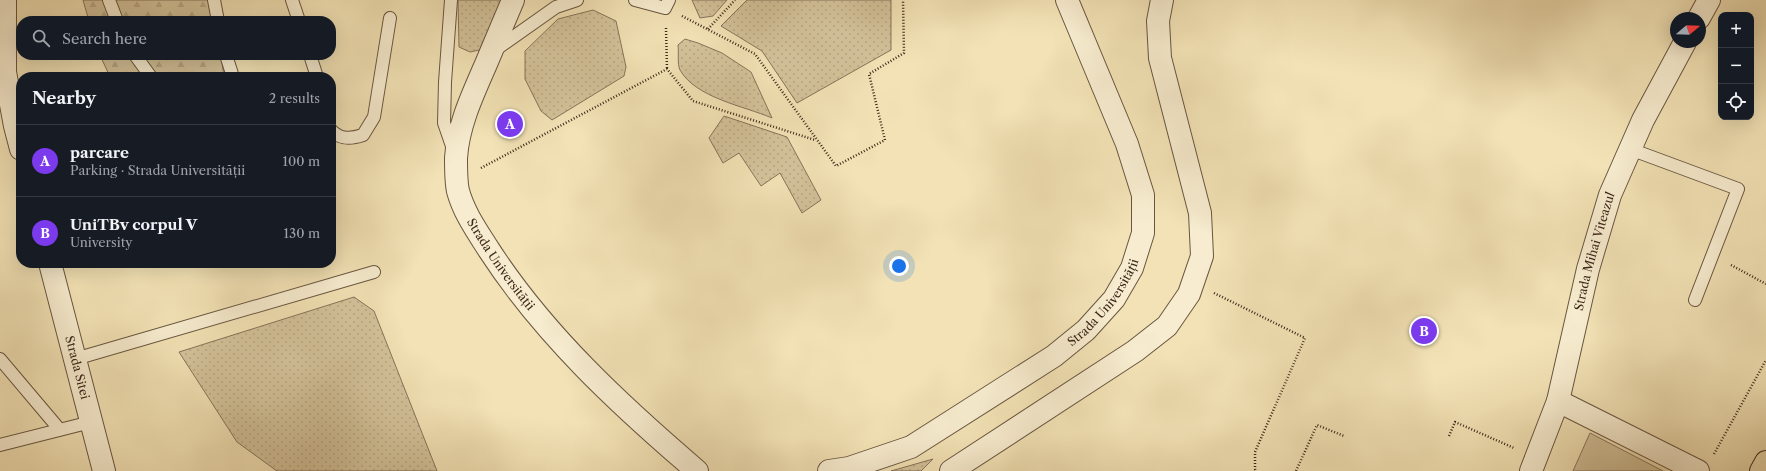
<!DOCTYPE html>
<meta charset="utf-8">
<style>
body{margin:0;font-family:"Libre Caslon Text",serif;background:#20242c;color:#f1f3f6}
.controls{position:absolute;right:12px;top:12px;display:grid;overflow:hidden;border-radius:8px;box-shadow:0 4px 16px #0002}
.controls button{width:36px;height:36px;display:grid;place-items:center;padding:0;border:0;border-bottom:1px solid #363941;background:#171b24;color:#f1f3f6;font:20px sans-serif}
.compass{position:absolute;left:1670px;top:12px;width:36px;height:36px;border-radius:50%;background:#171b24;box-shadow:0 4px 16px #0002;rotate:71deg}
.you{position:absolute;left:899px;top:266px;width:14px;height:14px;margin:-10px;border:3px solid #fff;border-radius:50%;background:#1a73e8;box-shadow:0 0 0 6px #1a73e833}
.badge{display:grid;place-items:center;width:26px;height:26px;border-radius:50%;background:#7c3aed;color:#fff;font-size:13px;font-weight:700}
.pin{position:absolute;translate:-50% -50%;border:2px solid #fff;box-shadow:0 1px 4px #0006}
.list{margin:0;padding:0;list-style:none}
h2{display:flex;justify-content:space-between;align-items:center;height:52px;margin:0;padding:0 16px;font-size:17px}
h2 small{font-size:13px;font-weight:400;color:#9ea1a6}
.list li{display:grid;grid-template-columns:26px 1fr auto;gap:12px;align-items:center;box-sizing:border-box;height:72px;padding:0 16px;border-top:1px solid #363941}
.list b{display:block;font-size:15px;white-space:nowrap}
.list p{margin:0;font-size:13px;white-space:nowrap;color:#9ea1a6}
.list em{font-size:13px;font-style:normal;color:#9ea1a6}
.icon{flex:none;width:22px;height:22px;fill:none;stroke:currentColor;stroke-width:2;stroke-linecap:round;stroke-linejoin:round}
.map{position:relative;flex:none;width:1766px;height:471px;overflow:hidden}
.search{position:absolute;background:#171b24;box-shadow:0 4px 16px #0002;left:16px;top:16px;width:320px;height:44px;display:flex;align-items:center;gap:10px;box-sizing:border-box;padding:0 14px;border-radius:16px;color:#9ea1a6;font-size:15px}
.panel{position:absolute;background:#171b24;box-shadow:0 4px 16px #0002;left:16px;top:72px;width:320px;height:196px;border-radius:16px}
.map>svg:first-child{display:block}
.grass{fill:url(#grass-dots);stroke:#87745a}
.forest{fill:url(#forest-firs);stroke:#87745a}
.green{fill:#d3c29a;stroke:#87745a}
.lines{fill:none;stroke-linecap:round;stroke-linejoin:round}
.service-casing{stroke:#695640;stroke-width:14}
.minor-casing{stroke:#695640;stroke-width:24}
.tertiary-casing{stroke:#695640;stroke-width:24}
.primary-casing{stroke:#3b2719;stroke-width:24}
.path{stroke:#3b2719;stroke-width:2.5;stroke-dasharray:1 2;stroke-linecap:butt}
.service{stroke:#f7eccf;stroke-width:12}
.minor{stroke:#f7eccf;stroke-width:22}
.tertiary{stroke:#f7eccf;stroke-width:22}
.primary{stroke:#f2e2b5;stroke-width:22}
.labels{text-anchor:middle;stroke-width:3;stroke-linejoin:round;paint-order:stroke}
.street-label{font-size:12px;fill:#3b2719;stroke:#f7eccf}
</style>
<div class="map">
<svg width="1766" height="471" viewBox="0 0 1766 471">
<defs>
<pattern id="grass-dots" width="8" height="8" patternUnits="userSpaceOnUse"><rect width="8" height="8" fill="#d3c29a"/><path d="M2 2h.1M6 6h.1" fill="none" stroke="#b6a784" stroke-width="1.8" stroke-linecap="round"/></pattern>
<pattern id="forest-firs" width="22" height="20" patternUnits="userSpaceOnUse"><rect width="22" height="20" fill="#d3c29a"/><path d="M5 1l3.5 6h-7zM16 11l3.5 6h-7z" fill="#b6a784"/></pattern>
</defs>
<rect width="100%" height="100%" fill="#f2e2b5"/>
<filter id="stains"><feTurbulence type="fractalNoise" baseFrequency=".005" numOctaves="4"/><feColorMatrix values="0 0 0 0 .2 0 0 0 0 .09 0 0 0 0 .02 0 0 0 .5 -.17"/></filter>
<radialGradient id="worn" r=".72"><stop offset=".6" stop-color="#630" stop-opacity="0"/><stop offset="1" stop-color="#630" stop-opacity=".3"/></radialGradient>
<path class="grass" d="M458,0H504L484,49L470,52L459,47Z
M692,0H727L713,16L700,18Z
M747,0H891V50L797,103L762,51L721,26Z
M593,10L616,21L626,67L624,76L552,120L541,111L525,79V51L558,19Z
M685,39L698,43L722,53L751,72L772,118C744,106 696,98 680,70C677,64 679,52 678,45Z
M724,116L787,137L821,200L802,213L780,173L761,186L739,153L723,163L709,138Z
M354,297L374,311L437,471H277L237,442L179,352Z
M933,459L921,471H891Z"/>
<path class="forest" d="M83,0H213L216,21H89Z
M100,55H221L224,77H110Z"/>
<path class="green" d="M1590,433L1663,471H1573Z"/>
<g class="lines">
<defs>
<path id="service" d="M109,0L117,21
M214,0L218,21
M292,0L299,21
M451,0L445,82L444,123L453,149
M635,0L665,8L669,0
M495,50L556,7L577,0
M135,55L151,77
M226,55L233,77
M310,55L317,77
M331,130C340,140 351,139 363,135L374,117L390,18
M1630,149L1738,189L1695,300
M0,359L60,430
M75,359L374,272
M0,445L91,422"/>
<g id="minor">
<path d="M5,0V72L15,126L21,149"/>
<path id="s1" d="M513,0C504,21 495,43 486,64C473,94 458,125 456,158C456,168 456,182 458,191C464,213 477,231 489,250C544,335 621,406 697,471"/>
<path id="s2" d="M50,263L104,471"/>
<path id="s3" d="M829,471L849,468L911,447L1054,356L1086,330L1114,299L1132,268L1143,233V195L1127,144L1067,0"/>
<path d="M951,471L1135,351L1167,326L1189,294L1202,256L1200,213L1160,58L1158,21L1162,0"/>
</g>
<g id="tertiary">
<path d="M1699,18L1709,0"/>
<path d="M1558,401L1698,471"/>
<path id="s4" d="M1531,471L1558,401L1588,269L1610,195L1643,120L1685,42"/>
</g>
<path id="primary" d="M1761,471L1766,462"/>
</defs>
<use href="#service" class="service-casing"/>
<use href="#minor" class="minor-casing"/>
<use href="#tertiary" class="tertiary-casing"/>
<use href="#primary" class="primary-casing"/>
<path class="path" d="M682,16L755,54L836,166L885,140L869,74L904,53L903,0
M666,28L667,69
M708,29L735,0
M481,168L667,69L693,101L815,140
M1731,265L1766,284
M1214,293L1305,338L1255,452V469L1256,471
M1449,436L1455,422L1514,448
M1714,454L1766,360
M1296,471L1317,425L1344,436"/>
<use href="#service" class="service"/>
<use href="#minor" class="minor"/>
<use href="#tertiary" class="tertiary"/>
<use href="#primary" class="primary"/>
</g>
<g class="labels">
<g class="street-label">
<text dy="4" stroke="none"><textPath href="#s4" startOffset="229">Strada Mihai Viteazul</textPath></text>
<text dy="4" stroke="none"><textPath href="#s1" startOffset="287">Strada Universității</textPath></text>
<text dy="4" stroke="none"><textPath href="#s3" startOffset="329">Strada Universității</textPath></text>
<text dy="4" stroke="none"><textPath href="#s2" startOffset="108">Strada Sitei</textPath></text>
</g>
</g>
<rect width="100%" height="100%" filter="url(#stains)"/>
<rect width="100%" height="100%" fill="url(#worn)"/>
</svg>
<div class="controls">
<button>+</button>
<button>−</button>
<button><svg class="icon" aria-label="locate" viewBox="0 0 24 24"><circle cx="12" cy="12" r="6"/><path d="M12 2v4M12 18v4M2 12h4M18 12h4"/></svg></button>
</div>
<svg class="compass" viewBox="-18 -18 36 36"><path d="M0-13l5 13h-10z" fill="#e53935"/><path d="M0 13l5-13h-10z" fill="#9ea1a6"/></svg>
<div class="you"></div>
<div class="pin badge" style="left:510px;top:124px">A</div>
<div class="pin badge" style="left:1424px;top:331px">B</div>
<div class="search"><svg class="icon" aria-label="search" viewBox="0 0 24 24"><circle cx="10" cy="10" r="6"/><path d="M15 15l6 6"/></svg>Search here</div>
<section class="panel">
<h2>Nearby<small>2 results</small></h2>
<ul class="list">
<li><span class="badge">A</span><div><b>parcare</b><p>Parking · Strada Universității</p></div><em>100 m</em></li>
<li><span class="badge">B</span><div><b>UniTBv corpul V</b><p>University</p></div><em>130 m</em></li>
</ul>
</section>
</div>
